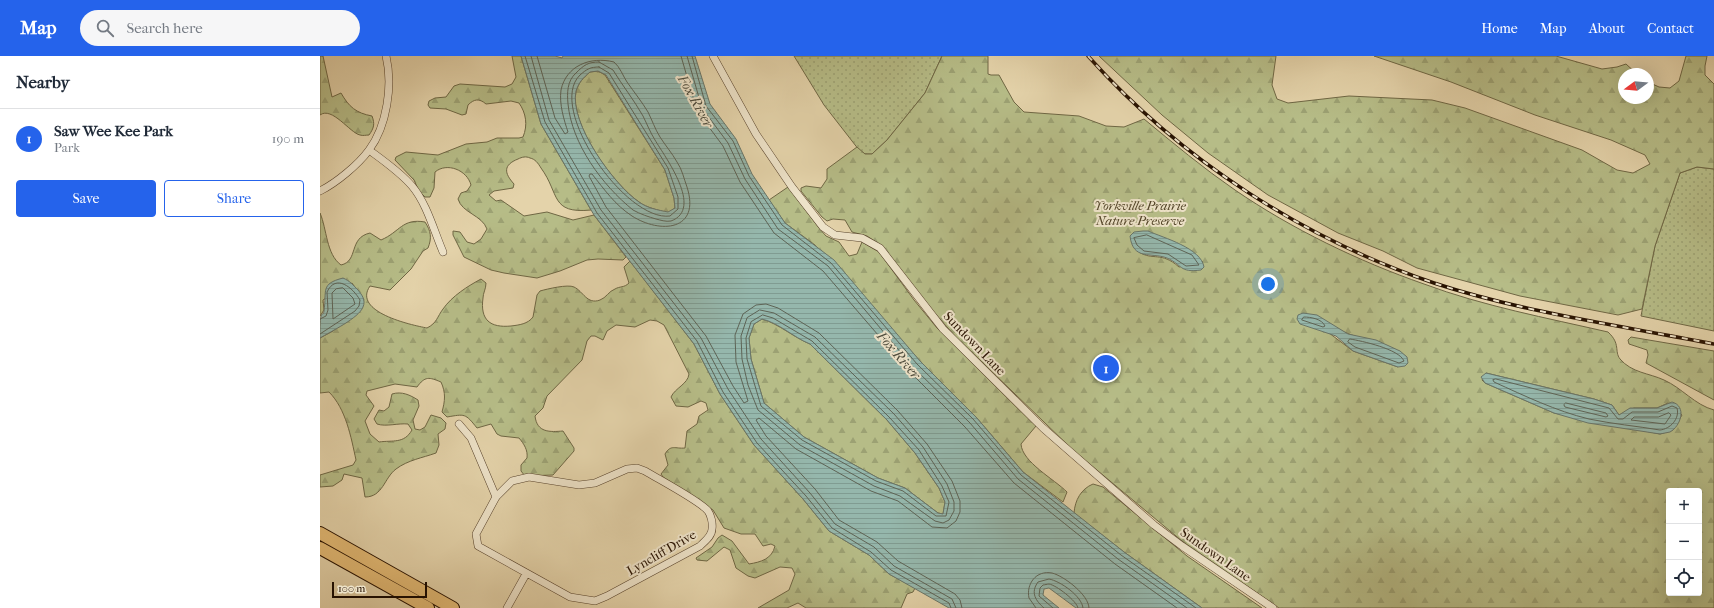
<!DOCTYPE html>
<meta charset="utf-8">
<style>
body{margin:0;font-family:"IM FELL French Canon",serif;background:#f6f6f7;color:#1f2937}
.controls{position:absolute;right:12px;bottom:12px;display:grid;overflow:hidden;border-radius:4px;box-shadow:0 4px 16px #0002}
.controls button{width:36px;height:36px;display:grid;place-items:center;padding:0;border:0;border-bottom:1px solid #e0e1e3;background:#fff;color:#1f2937;font:20px sans-serif}
.compass{position:absolute;left:1298px;top:12px;width:36px;height:36px;border-radius:50%;background:#fff;box-shadow:0 4px 16px #0002;rotate:254deg}
.scale{position:absolute;left:12px;bottom:10px;width:95px;box-sizing:border-box;padding-left:4px;border:2px solid #281201;border-top:0;font-size:11px;line-height:14px;white-space:nowrap;color:#281201;-webkit-text-stroke:3px #ede2c8;paint-order:stroke}
.you{position:absolute;left:948px;top:228px;width:14px;height:14px;margin:-10px;border:3px solid #fff;border-radius:50%;background:#1a73e8;box-shadow:0 0 0 6px #1a73e833}
.badge{display:grid;place-items:center;width:26px;height:26px;border-radius:50%;background:#2563eb;color:#fff;font-size:13px;font-weight:700}
.pin{position:absolute;translate:-50% -50%;border:2px solid #fff;box-shadow:0 1px 4px #0006}
.list{margin:0;padding:0;list-style:none}
h2{display:flex;justify-content:space-between;align-items:center;height:52px;margin:0;padding:0 16px;font-size:17px}
h2 small{font-size:13px;font-weight:400;color:#747a83}
.list li{display:grid;grid-template-columns:26px 1fr auto;gap:12px;align-items:center;box-sizing:border-box;height:60px;padding:0 16px;border-top:1px solid #e0e1e3}
.list b{display:block;font-size:15px;white-space:nowrap}
.list p{margin:0;font-size:13px;white-space:nowrap;color:#747a83}
.list em{font-size:13px;font-style:normal;color:#747a83}
.actions{display:flex;gap:8px;padding:12px 16px}
.actions a{flex:1;padding:9px 0;border:1px solid #2563eb;border-radius:4px;text-align:center;font-size:14px;color:#2563eb}
.actions .main{background:#2563eb;color:#fff}
.icon{flex:none;width:22px;height:22px;fill:none;stroke:currentColor;stroke-width:2;stroke-linecap:round;stroke-linejoin:round}
.map{position:relative;flex:none;width:1394px;height:552px;overflow:hidden}
header{display:flex;align-items:center;gap:24px;box-sizing:border-box;height:56px;padding:0 20px;background:#2563eb;color:#fff}
header strong{font-size:19px}
nav{display:flex;gap:22px;margin-inline-start:auto;font-size:14px}
.search{width:280px;height:36px;background:#f6f6f7;display:flex;align-items:center;gap:10px;box-sizing:border-box;padding:0 14px;border-radius:22px;color:#747a83;font-size:15px}
main{display:flex}
aside{flex:1;background:#fff}
.map>svg:first-child{display:block}
.grass{fill:url(#grass-dots);stroke:#6f6744}
.forest{fill:url(#forest-firs);stroke:#6f6744;fill-rule:evenodd}
.water{fill:url(#water-rules);stroke:#697568;fill-rule:evenodd}
.lines{fill:none;stroke-linecap:round;stroke-linejoin:round}
.shore{stroke:#5e6456;stroke-width:1}
.street-casing{stroke:#57422b;stroke-width:8}
.primary-casing{stroke:#281201;stroke-width:14}
.street{stroke:#ede2c8;stroke-width:7}
.primary{stroke:#e2ba75;stroke-width:12}
.rail-casing{stroke:#281201;stroke-width:3.5}
.rail{stroke:#ede2c8;stroke-width:2;stroke-dasharray:6;stroke-linecap:butt}
.labels{text-anchor:middle;stroke-width:4;stroke-linejoin:round;paint-order:stroke}
.park-label{font-size:13px;font-style:italic;fill:#534529;stroke:#ede2c8}
.street-label{font-size:13px;fill:#281201;stroke:#ede2c8}
.water-label{font-size:14px;font-style:italic;fill:#4e4c3d;stroke:#ede2c8}
</style>
<header>
<strong>Map</strong>
<div class="search"><svg class="icon" aria-label="search" viewBox="0 0 24 24"><circle cx="10" cy="10" r="6"/><path d="M15 15l6 6"/></svg>Search here</div>
<nav><a>Home</a><a>Map</a><a>About</a><a>Contact</a></nav>
</header>
<main>
<aside>
<h2>Nearby<small></small></h2>
<ul class="list">
<li><span class="badge">1</span><div><b>Saw Wee Kee Park</b><p>Park</p></div><em>190 m</em></li>
</ul>
<div class="actions"><a class="main">Save</a><a>Share</a></div>
</aside>
<div class="map">
<svg width="1394" height="552" viewBox="0 0 1394 552">
<defs>
<pattern id="grass-dots" width="8" height="8" patternUnits="userSpaceOnUse"><rect width="8" height="8" fill="#b6bc87"/><path d="M2 2h.1M6 6h.1" fill="none" stroke="#9ca173" stroke-width="1.8" stroke-linecap="round"/></pattern>
<pattern id="forest-firs" width="22" height="20" patternUnits="userSpaceOnUse"><rect width="22" height="20" fill="#b6bc87"/><path d="M5 1l3.5 6h-7zM16 11l3.5 6h-7z" fill="#9ca173"/></pattern>
<pattern id="water-rules" width="6" height="5" patternUnits="userSpaceOnUse"><rect width="6" height="5" fill="#95b7ac"/><path d="M0 2.5h6" fill="none" stroke="#809c92"/></pattern>
</defs>
<rect width="100%" height="100%" fill="#e4d3aa"/>
<filter id="stains"><feTurbulence type="fractalNoise" baseFrequency=".005" numOctaves="4"/><feColorMatrix values="0 0 0 0 .2 0 0 0 0 .09 0 0 0 0 .02 0 0 0 .5 -.17"/></filter>
<radialGradient id="worn" r=".72"><stop offset=".6" stop-color="#630" stop-opacity="0"/><stop offset="1" stop-color="#630" stop-opacity=".3"/></radialGradient>
<path class="grass" d="M474,0H622L605,37L567,84L552,98H545L539,94L504,49Z
M1377,111L1394,113V275L1321,260L1335,190L1360,117Z"/>
<path class="forest" d="M0,0H3L12,41L21,37C29,51 36,57 52,60C55,68 54,72 49,79C46,79 43,80 40,79C30,77 12,50 0,59Z
M192,0H201L221,68L271,154C230,158 240,138 221,112C218,107 215,103 210,102C206,100 202,101 198,103C183,109 184,117 194,128L193,132L174,135L169,139L176,145L181,144L204,160L227,156L253,164L274,159L306,201L303,204L278,203L267,204L240,215L217,222L184,217L171,214L144,201L133,179V175L140,176L147,186L154,188L161,183L167,173C162,159 142,157 138,143L141,137L147,135L151,129C147,114 127,106 115,116L114,132L110,141H105L99,135L94,124L75,104L76,101L86,96L118,99L146,88L167,86L177,82H199L203,81C208,69 206,57 199,47L191,45L166,48C159,42 154,43 148,49L146,58L142,59L126,53L110,52L108,49L109,45L115,42L126,41L134,30L140,28L185,31L192,28L196,21Z
M622,0H668V18L671,19H679L694,46L704,56L759,60L786,70L804,71L824,63C853,87 883,112 915,134C972,173 1038,205 1104,228C1163,250 1227,262 1288,276C1301,288 1294,295 1300,303C1312,317 1329,317 1344,324C1362,332 1375,349 1394,354V552H959L862,485L754,395L635,280L612,254L562,190L547,180L532,176L525,164L513,163L507,165L502,161L481,135V132L486,130L501,132L507,123V113L537,91L545,98H552L567,84L605,37ZM819,196L883,206L859,211C841,195 833,205 819,196ZM1016,272C1039,285 1064,284 1087,301L1078,311L1033,295L1009,277ZM1166,317L1274,343L1292,349L1299,359L1314,352H1337L1348,347L1362,359L1353,374L1340,378L1234,357L1165,327L1162,324ZM1349,435H1379V537H1349Z
M779,0H956L952,29L957,43L968,47L1029,40L1112,44L1145,52L1262,94L1297,114L1313,117L1330,108L1325,99L1291,84L1215,59L1131,26L1054,0H1236L1282,13L1297,11L1306,8L1317,18H1304V42H1328V26L1339,31L1350,32L1359,25L1366,0H1387L1385,10V19L1394,28V113L1377,111L1360,117L1335,190L1322,253L1298,259L1200,240L1097,212L1063,195L1018,177L948,139L888,97L842,59Z
M278,15L285,19L345,114L354,142L355,152L348,157C338,154 327,152 319,146C294,129 249,68 256,35C259,26 263,22 270,16Z
M468,131L499,172L506,180L519,186L529,200L537,198L542,186L559,196L594,244L617,272L716,370L701,388C702,406 734,423 747,436L743,446L703,416L656,361L600,305L495,189L465,167L449,144Z
M0,157C7,173 6,198 21,209C39,205 28,182 50,177L61,184C80,176 82,162 105,166C111,175 112,182 108,192L103,195L91,213L70,234L50,230C32,256 91,269 107,272C117,267 117,261 123,253C132,240 148,230 161,223L166,227C166,233 163,237 163,242C160,264 170,272 191,270C199,269 208,268 213,261L217,239L220,235C227,233 248,228 254,231C263,235 267,249 280,244C286,242 289,235 295,233C300,230 304,232 309,227L304,211L310,205L374,288L400,338L434,389L483,443L509,475L549,499L569,518L595,532L593,536L587,538L581,552H486L478,547L467,552H438L469,534L475,518L472,512L460,511L435,522L428,520L416,512L410,494L404,491L387,505L377,504L376,502L392,491L398,482L402,479L412,485L429,508C441,506 452,503 455,490L451,488L443,490L435,478H421L404,472L393,454L343,421L341,418L348,409L345,398C351,388 355,393 365,392L367,375L377,368L379,360L388,354L386,347L381,345L368,351L356,350L351,341C355,332 368,328 369,318L344,269L337,265L330,264L315,271L296,269L287,275L283,284L275,280H271L267,285L262,304L227,340L223,352L215,360C217,377 230,376 243,375L254,392V395L233,419L205,420L201,415V409L207,402C208,394 204,388 199,382L181,380L177,378L171,368L157,372C145,357 145,358 127,361L122,356C125,345 126,337 121,326C109,321 105,320 97,331L75,328L47,335L46,339L54,350L45,365L50,378L59,386C73,384 84,388 92,374L88,368C78,367 66,371 57,368L54,363L59,354L64,355L69,351L72,338C82,335 90,339 98,344L99,350L93,364L95,373L100,374L105,371L111,359L121,362L126,367L125,373L118,378L119,389L116,397C102,402 88,404 76,413C64,422 63,441 45,441L42,422L24,418L22,424L13,430L0,431V419L33,409L36,404C31,381 26,353 9,336L0,337V282L13,275L44,244L32,227L3,244L4,254L0,260Z
M442,263C459,268 473,281 490,288L567,364L595,397L619,432L625,446L623,458L618,457L585,432L558,422L484,381L444,347L431,303L429,282L434,268Z
M1311,281L1394,295V344L1326,307L1328,299L1327,294L1309,288L1308,284Z
M773,428L783,431L867,500L942,552H882L804,496L754,457C755,444 761,433 773,428Z"/>
<path class="water" d="M201,0H235L242,2L243,0H375L390,48L416,83L432,118L465,167L514,204L600,305L656,361L703,416L804,496L882,552H756L729,532L724,533L723,539L739,552H629L569,518L549,499L509,475L483,443L434,389L400,338L374,288L274,159L221,68ZM278,15L286,19L345,114L354,142L355,152L348,156C338,154 327,152 319,146C294,129 249,67 256,35C259,26 263,22 270,16ZM442,263C459,267 473,281 490,288L567,364L595,397L619,432L625,446L623,458L618,457L585,432L558,422L484,381L444,347L431,303L429,282L434,268Z
M823,175H828C844,182 881,192 884,211L881,214C859,217 863,209 847,202C831,196 813,205 810,180L814,176Z
M23,222C30,225 33,229 38,234C42,239 46,244 43,251C39,262 10,276 0,282C0,276 0,264 1,260C3,255 3,261 4,255C7,234 0,228 23,222Z
M983,257L997,259L1028,278L1056,284L1080,295L1087,301L1088,307L1085,310L1078,311L1033,295L1016,280L980,268L977,263L978,259Z
M1166,317L1274,343L1292,349L1299,359L1310,352H1337L1352,346C1367,350 1361,370 1350,376C1347,377 1343,377 1340,378L1268,367L1234,357L1165,327L1161,321Z"/>
<g class="lines">
<path class="shore" d="M205,0L225,66L277,157L377,285L403,336L437,387L486,440L512,472L551,496L571,514L629,547L631,552
M211,0L229,64L281,154L381,282L408,333L441,383L490,437L515,468L554,491L574,510L632,543L636,552
M217,0L235,62L245,78L248,76C244,64 239,48 241,34C246,10 270,0 294,6C300,11 303,20 307,26C314,36 322,46 328,56C332,64 335,73 340,81C345,89 352,97 357,106C362,113 364,123 367,131C381,175 340,178 312,160C295,149 284,133 272,118H270L269,120L286,151L386,280L413,330L424,347L428,345L416,306L415,279L423,258L436,249L446,248L458,252L499,277L578,355L607,388L632,425L640,445V456L636,465L627,472L612,471L578,445L551,435L476,393L439,362L436,364L446,380L495,433L519,464L557,486L578,505L635,538L640,544L642,552
M361,0L377,55L403,90L420,126L454,177L503,215L589,315L645,371L694,427L795,508L857,552
M367,0L382,52L408,87L425,123L458,173L508,210L593,311L650,367L698,423L798,503L867,552
M372,0L386,50L413,85L429,120L462,169L511,207L597,308L653,363L701,419L801,499L876,552
M279,6L293,14C302,29 314,44 323,60C327,68 330,76 335,84C345,101 384,153 351,165C346,166 340,164 336,163C329,161 320,158 313,154C282,129 252,88 248,48C247,37 247,25 256,17C264,9 268,6 279,6Z
M279,11L289,17L348,112L358,141V153L350,160C306,166 226,52 260,19C267,13 270,11 279,11Z
M827,179L872,199L879,209L866,210L848,198L824,195L817,189L814,182Z
M23,232L33,242L35,248L13,263L12,237L16,233Z
M440,254L454,257L495,281L574,358L603,391L627,428L634,446V455L629,464L623,467L615,465L580,440L554,430L480,389L438,354L428,329L422,303L421,280L427,262Z
M443,259L453,262L492,285L570,362L599,394L622,430L629,446L626,460H616L583,435L556,425L482,384L441,350L427,303L426,282L431,266Z
M984,261C991,261 1002,263 1005,270L1003,271L982,264Z
M0,263L6,260L8,254L7,236C16,217 33,232 40,244L39,250L35,255L0,278
M1030,283C1042,285 1079,293 1084,305L1079,307L1035,291L1028,286Z
M1176,323L1289,352L1298,363H1303L1312,356H1338L1352,350L1357,352C1360,363 1350,373 1340,374C1316,370 1293,368 1269,363C1236,355 1205,340 1174,326L1173,324Z
M1246,347L1286,357L1288,360L1286,361L1245,351L1244,349Z
M1349,357L1351,359L1345,368L1311,364L1314,361H1338Z
M716,552L709,542C706,528 716,514 732,517C744,520 769,539 769,552
M724,552C716,545 710,537 718,526L729,523C740,525 762,540 763,552
M733,552L719,540L720,532L723,529C724,529 728,528 729,528C736,529 757,545 758,552"/>
<defs>
<path id="street" d="M393,0L436,78L472,131L503,171L515,179L542,182L560,192L623,273L723,372L834,469L862,490L953,552
M49,94C64,105 80,116 92,130C107,148 114,175 123,196
M0,135C16,127 38,109 49,94C67,70 73,29 66,0
M139,368L151,382L176,441
M317,412L325,415C338,423 380,445 388,455C391,459 393,468 392,473C392,480 385,485 380,490L287,540L275,545L250,541L158,490L156,478L176,441L192,425L209,421L259,429L275,427L307,413Z
M187,552L206,518"/>
<path id="primary" d="M0,477L133,552
M0,492L108,552"/>
</defs>
<use href="#street" class="street-casing"/>
<use href="#primary" class="primary-casing"/>
<use href="#street" class="street"/>
<use href="#primary" class="primary"/>
<defs>
<path id="rail" d="M768,0C860,103 984,183 1114,227C1202,256 1302,270 1394,288"/>
</defs>
<use href="#rail" class="rail-casing"/>
<use href="#rail" class="rail"/>
</g>
<g class="labels">
<g class="park-label">
<text x="820" y="154">Yorkville Prairie<tspan x="820" dy="15">Nature Preserve</tspan></text>
</g>
<g class="street-label">
<text transform="translate(655 287) rotate(46)" y="5">Sundown Lane</text>
<text transform="translate(341 496) rotate(-30)" y="5">Lyncliff Drive</text>
<text transform="translate(896 498) rotate(35)" y="5">Sundown Lane</text>
</g>
<g class="water-label">
<text transform="translate(376 45) rotate(61)" y="5">Fox River</text>
<text transform="translate(579 299) rotate(49)" y="5">Fox River</text>
</g>
</g>
<rect width="100%" height="100%" filter="url(#stains)"/>
<rect width="100%" height="100%" fill="url(#worn)"/>
</svg>
<div class="controls">
<button>+</button>
<button>−</button>
<button><svg class="icon" aria-label="locate" viewBox="0 0 24 24"><circle cx="12" cy="12" r="6"/><path d="M12 2v4M12 18v4M2 12h4M18 12h4"/></svg></button>
</div>
<svg class="compass" viewBox="-18 -18 36 36"><path d="M0-13l5 13h-10z" fill="#e53935"/><path d="M0 13l5-13h-10z" fill="#747a83"/></svg>
<div class="scale">100 m</div>
<div class="you"></div>
<div class="pin badge" style="left:786px;top:312px">1</div>
</div>
</main>
